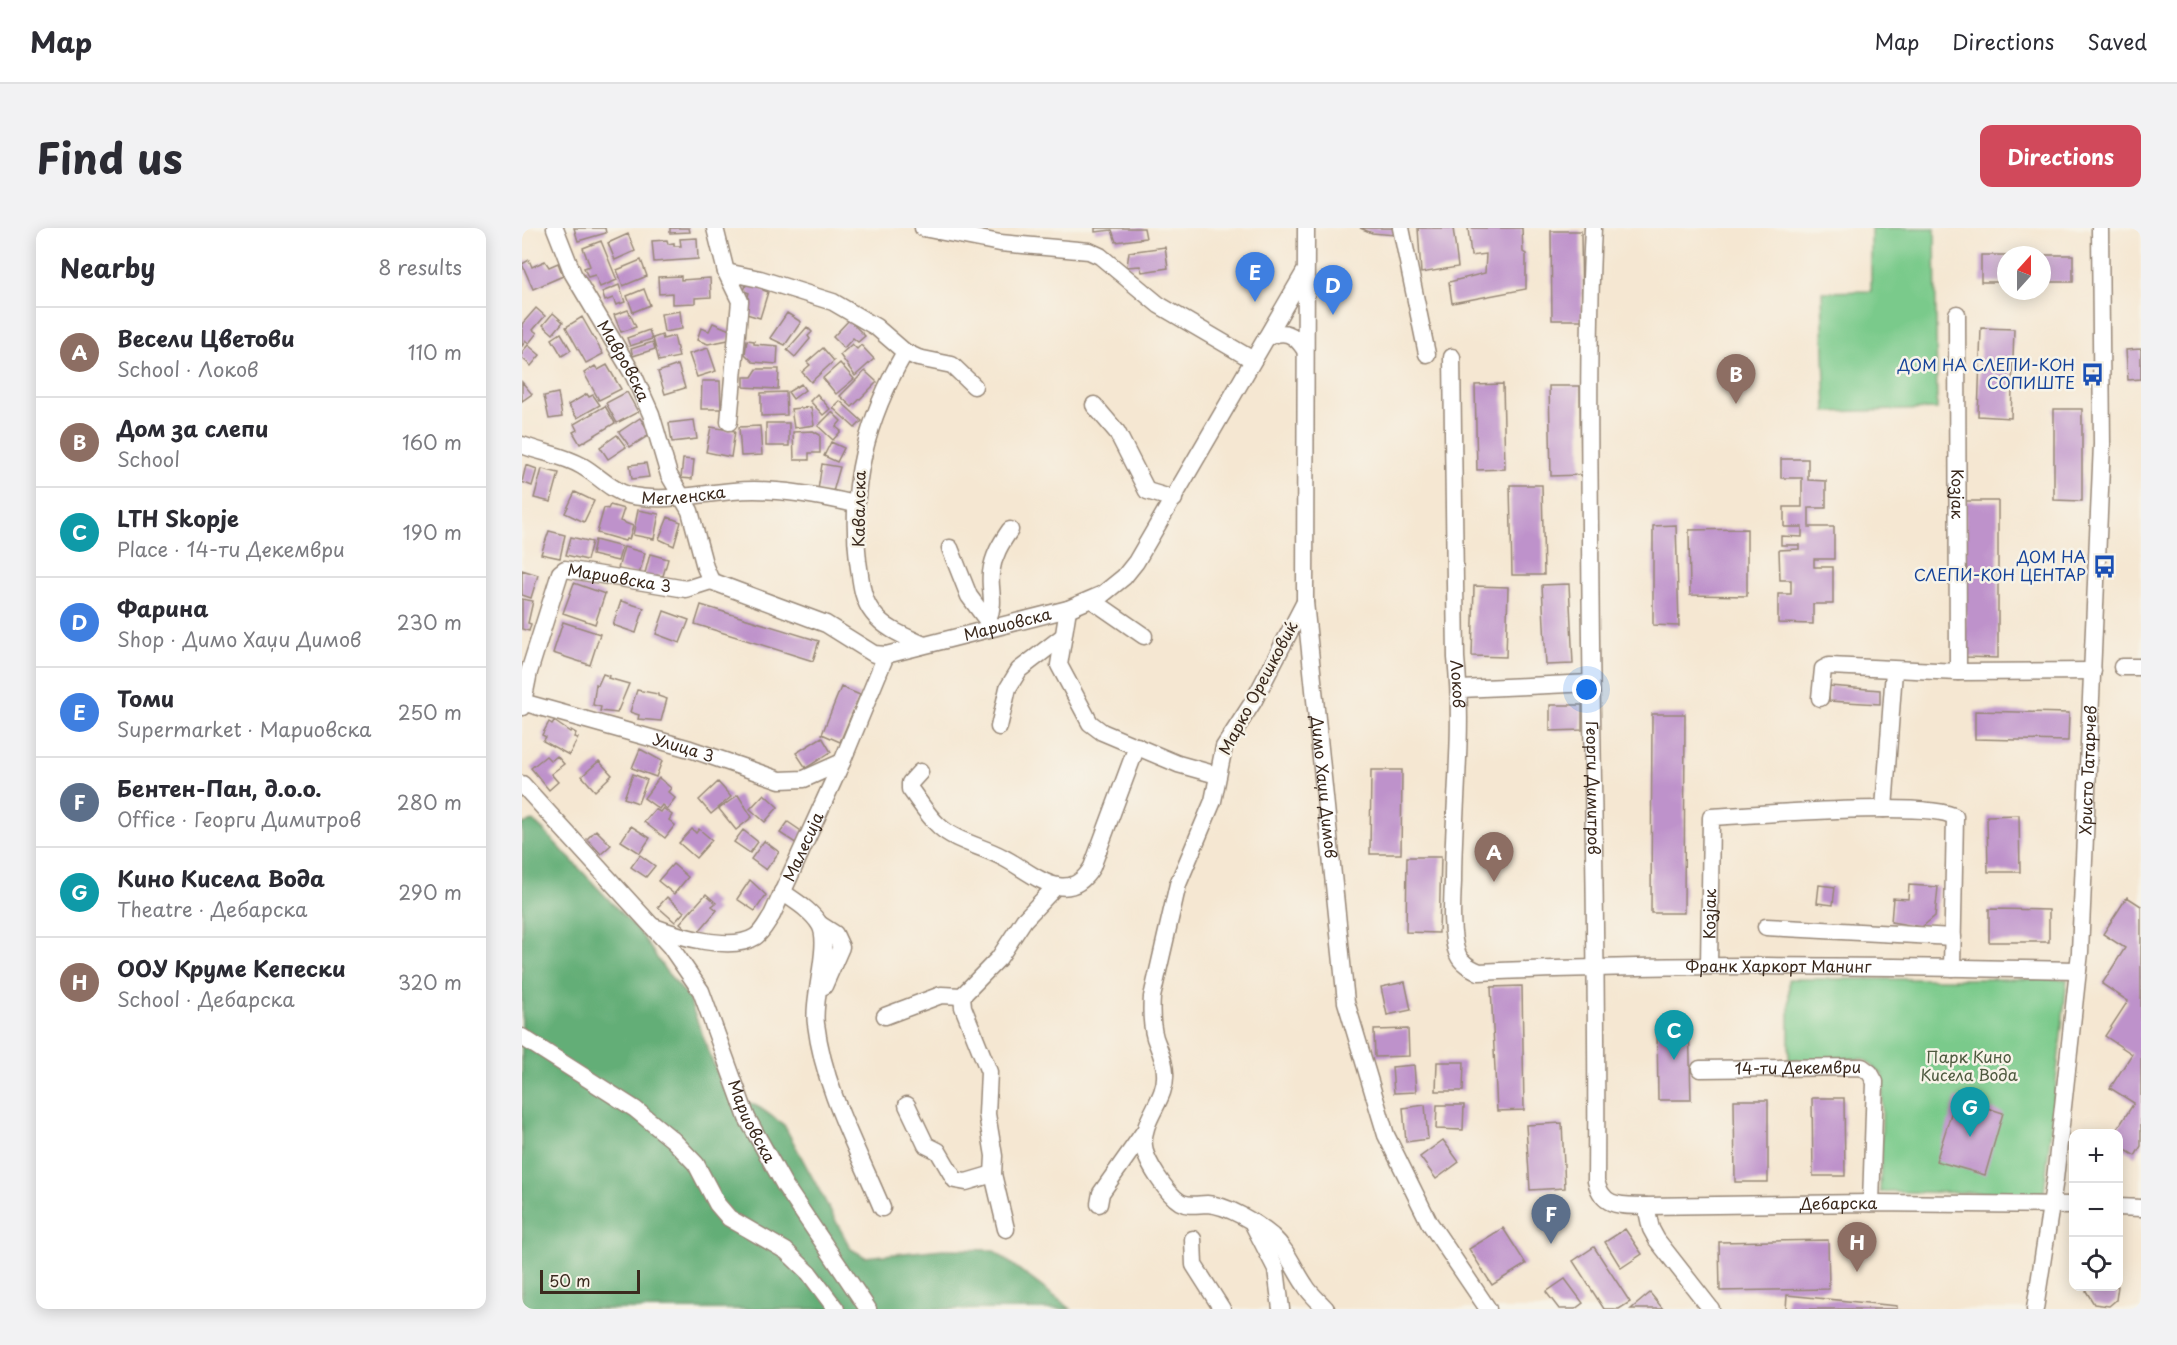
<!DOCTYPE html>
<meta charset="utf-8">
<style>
body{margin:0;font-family:"Playpen Sans",sans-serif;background:#f2f2f3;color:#2b2b33}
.controls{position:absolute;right:18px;bottom:18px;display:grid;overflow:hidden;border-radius:12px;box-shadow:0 3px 15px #0003}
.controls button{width:54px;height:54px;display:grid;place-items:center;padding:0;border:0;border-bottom:2px solid #e1e1e2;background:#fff;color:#2b2b33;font:30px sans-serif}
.compass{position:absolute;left:1475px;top:18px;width:54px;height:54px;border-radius:50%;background:#fff;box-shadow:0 3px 15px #0003;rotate:21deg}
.scale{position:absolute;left:18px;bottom:15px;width:100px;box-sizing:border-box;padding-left:6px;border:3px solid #3b2a1e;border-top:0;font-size:16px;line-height:21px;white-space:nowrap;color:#3b2a1e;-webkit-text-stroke:4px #f7f3e8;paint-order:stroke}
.you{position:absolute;left:1065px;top:462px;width:21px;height:21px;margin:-15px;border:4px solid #fff;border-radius:50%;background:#1a73e8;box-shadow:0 0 0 9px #1a73e833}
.badge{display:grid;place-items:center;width:39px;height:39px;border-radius:50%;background:#d1495b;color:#fff;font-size:20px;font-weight:700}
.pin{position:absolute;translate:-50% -50px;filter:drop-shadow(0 2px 3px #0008)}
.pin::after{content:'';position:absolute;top:32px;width:21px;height:18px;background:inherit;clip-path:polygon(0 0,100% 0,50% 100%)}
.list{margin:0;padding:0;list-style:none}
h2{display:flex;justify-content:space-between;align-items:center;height:78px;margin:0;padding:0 24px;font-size:26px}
h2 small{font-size:20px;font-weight:400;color:#7c7c81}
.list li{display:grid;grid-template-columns:39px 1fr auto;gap:18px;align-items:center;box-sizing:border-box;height:90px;padding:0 24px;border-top:2px solid #e1e1e2}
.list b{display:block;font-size:22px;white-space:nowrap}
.list p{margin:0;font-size:20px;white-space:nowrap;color:#7c7c81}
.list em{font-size:20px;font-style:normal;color:#7c7c81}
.icon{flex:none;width:33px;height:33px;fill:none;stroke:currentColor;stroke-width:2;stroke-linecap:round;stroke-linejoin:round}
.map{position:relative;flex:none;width:1619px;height:1081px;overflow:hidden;border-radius:12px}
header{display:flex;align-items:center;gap:36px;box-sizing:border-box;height:84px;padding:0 30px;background:#fff;border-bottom:2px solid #e1e1e2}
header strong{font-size:28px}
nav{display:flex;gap:33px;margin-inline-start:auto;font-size:21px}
.intro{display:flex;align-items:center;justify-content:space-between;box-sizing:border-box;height:144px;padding:0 36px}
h1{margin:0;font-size:42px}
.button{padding:15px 27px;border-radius:12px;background:#d1495b;color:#fff;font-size:21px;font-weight:700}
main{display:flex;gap:36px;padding:0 36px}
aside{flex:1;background:#fff;border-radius:12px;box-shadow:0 3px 15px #0003}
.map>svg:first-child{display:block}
.green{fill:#7aca8b;stroke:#5a7a54;stroke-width:1.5}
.forest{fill:#63ae77;stroke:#4f6c4a;stroke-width:1.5}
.building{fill:#be92cb}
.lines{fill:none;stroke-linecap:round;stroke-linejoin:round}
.minor-casing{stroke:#988878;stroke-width:19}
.minor{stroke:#fff;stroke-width:16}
.labels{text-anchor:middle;stroke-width:5;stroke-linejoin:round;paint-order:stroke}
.street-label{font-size:16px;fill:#3b2a1e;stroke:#f7f3e8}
.transit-label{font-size:16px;fill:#164399;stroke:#f7f3e8;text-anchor:end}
.park-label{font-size:16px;fill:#4e5a3f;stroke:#f7f3e8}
</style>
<header>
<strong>Map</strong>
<nav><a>Map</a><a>Directions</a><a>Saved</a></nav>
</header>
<div class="intro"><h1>Find us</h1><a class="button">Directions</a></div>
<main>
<aside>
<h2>Nearby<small>8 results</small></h2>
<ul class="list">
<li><span class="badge" style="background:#8d6e63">A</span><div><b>Весели Цветови</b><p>School · Локов</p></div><em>110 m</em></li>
<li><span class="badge" style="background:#8d6e63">B</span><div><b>Дом за слепи</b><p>School</p></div><em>160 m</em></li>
<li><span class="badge" style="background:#0f9aa8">C</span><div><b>LTH Skopje</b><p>Place · 14-ти Декември</p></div><em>190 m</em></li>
<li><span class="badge" style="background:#3f7fe0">D</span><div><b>Фарина</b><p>Shop · Димо Хаџи Димов</p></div><em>230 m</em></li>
<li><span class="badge" style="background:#3f7fe0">E</span><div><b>Томи</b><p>Supermarket · Мариовска</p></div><em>250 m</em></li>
<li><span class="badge" style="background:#5c6f8a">F</span><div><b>Бентен-Пан, д.о.о.</b><p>Office · Георги Димитров</p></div><em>280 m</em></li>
<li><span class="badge" style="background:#0f9aa8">G</span><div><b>Кино Кисела Вода</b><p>Theatre · Дебарска</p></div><em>290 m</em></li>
<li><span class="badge" style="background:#8d6e63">H</span><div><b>ООУ Круме Кепески</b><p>School · Дебарска</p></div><em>320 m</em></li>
</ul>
</aside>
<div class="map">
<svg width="1619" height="1081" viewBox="0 0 1619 1081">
<rect width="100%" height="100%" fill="#f7f3e8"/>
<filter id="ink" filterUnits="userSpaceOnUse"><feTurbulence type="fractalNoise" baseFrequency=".0167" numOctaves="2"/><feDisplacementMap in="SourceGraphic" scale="12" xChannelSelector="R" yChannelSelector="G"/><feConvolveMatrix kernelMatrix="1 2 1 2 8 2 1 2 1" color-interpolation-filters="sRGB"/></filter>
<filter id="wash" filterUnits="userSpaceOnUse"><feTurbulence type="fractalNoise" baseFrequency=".008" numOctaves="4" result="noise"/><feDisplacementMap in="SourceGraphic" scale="24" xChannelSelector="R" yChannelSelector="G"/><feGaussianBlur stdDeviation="1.35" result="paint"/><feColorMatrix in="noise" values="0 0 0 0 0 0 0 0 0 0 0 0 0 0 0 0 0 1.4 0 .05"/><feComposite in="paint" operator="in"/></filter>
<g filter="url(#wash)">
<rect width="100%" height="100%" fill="#f5e7d2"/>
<path class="green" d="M1349,0H1413L1415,181L1304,184L1300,64L1349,63Z
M1267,751H1545L1522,965L1358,964L1361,847L1342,831L1267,832Z"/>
<path class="forest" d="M11,593L23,604L119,706L143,742L166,769L201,861L238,880L262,897L329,1021L343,1029L421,1021L471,1022L549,1081H0V596Z"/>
<g id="blocks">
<path class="building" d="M52,0H83L84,5L56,13Z
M148,0H167L168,4L148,5Z
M573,0H622L624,10L594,14L590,2L573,4Z
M838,0H872L873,7L850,5Z
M896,0H931L936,39L899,45Z
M946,0H1000L1001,24L1004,26V61L930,75L927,54L963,45L964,26L949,28Z
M1029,3H1059L1060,92H1030Z
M106,6L113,23L93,32L86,15Z
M175,10L176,31L132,34L130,13L145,12L146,16L152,15V18H159L158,11Z
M79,13L95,52L78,59L73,47L66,49L62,40L68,38L61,20Z
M643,19L646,40L620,44L618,38L605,39L607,24Z
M1459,27H1484V54H1459Z
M1520,27H1551V54H1520Z
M7,32L10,39L23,33L27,39L36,35L41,48L11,61L0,36Z
M119,32L125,48L101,58L95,42Z
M159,48V52L188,50L189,69L173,70V75L150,76V65L137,66L136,49Z
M225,54L242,59L241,62L246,64L238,90L221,85L227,65L222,63Z
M97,57L103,74L94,77L91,70L83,73L80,64Z
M122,61L128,77L111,84L105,68Z
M14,80L23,88L11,102L15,105L7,115L4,113L0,118V96Z
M106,82L114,99L99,104L92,87Z
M158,83L160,101L142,104L139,86Z
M31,85L41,94L31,106L21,97Z
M265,85L279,94L263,117L248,110Z
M60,89L81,126L64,135L44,99Z
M327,92L343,108L336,114L331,110L322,120L311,109Z
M191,95L210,103L206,112L186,116L175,112L179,100L187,103Z
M285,99L290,104L286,108L288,111L273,129L265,122Z
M1459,100L1492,101L1489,190L1456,188Z
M127,102L130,111L108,118L105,110Z
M39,105L49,122L40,128L30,111Z
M140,107L141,111L152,108L157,129L137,133L131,110Z
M225,112L232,113V116L256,118L255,136L231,134L223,126Z
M131,114L133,121L111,128L109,121Z
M330,116L335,121L339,117L352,131L333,148L318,127Z
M6,117L18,127L9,138L0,130V124Z
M186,120L194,143L175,149L167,126Z
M301,120L312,133L289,154L280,144L288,137L285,134Z
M1619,121V151L1606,152L1604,122Z
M318,135L332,151L314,166L301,150Z
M85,137L99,161L77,172L62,145L73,138L76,142Z
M156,137L163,160L143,166L136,144Z
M235,141H257L256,161L222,159V149H230Z
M343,143L355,154L330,179L318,168Z
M180,153H198L199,181H179Z
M0,154L10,166L0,173Z
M279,156L283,162L271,171L266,164Z
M981,156L983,241L955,242L953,157Z
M1027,158H1058L1059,247L1029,248Z
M105,164L116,184L95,195L84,175Z
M264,164L265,187L239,188V165Z
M36,165L40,189L27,191L22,168Z
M65,166L67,169L71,167L78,177L55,190L46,177Z
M295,166L308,181L301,187L288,173Z
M318,173L340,193L333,200L311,180Z
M83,178L93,195L58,216L51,204L55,202L52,196Z
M289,179L292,197L272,200L269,181Z
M1532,181H1560V273L1532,272Z
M310,184L319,193L314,199L319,203L311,212L296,198Z
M118,190L129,206L108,219L97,204Z
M172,192L175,211L150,214L147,195Z
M244,195H267V218H244Z
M238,198L240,227L219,228L217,199Z
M189,199L213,203L209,229L184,224Z
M291,203L298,207V225H287V232H272L271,204Z
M95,207L104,219L86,231L78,219Z
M309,214L322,220L315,234L302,228Z
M161,231L172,232L170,251L159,250Z
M1259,231H1286V252L1304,253V280H1287V299H1312V331H1292V339H1311V376H1291V396L1256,395V366H1269V352H1258L1257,322L1277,321V317H1259V308L1280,309V299H1262V279H1280V250H1259Z
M124,235L127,249L110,251L108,237Z
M300,236L318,239L311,264L296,262Z
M4,237L15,241L10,258L0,254Z
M20,241L37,245L29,274L12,270Z
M988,257H1020L1022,347H990Z
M53,264L72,273L62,294L43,285Z
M1443,273H1476V430L1443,429Z
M88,277L102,281L98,293L111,298L107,312L104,311L103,313L75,305L82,280L86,281Z
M116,282L137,286L132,311L111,307Z
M146,289L159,294L152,318L137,311Z
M1154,297L1157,398L1131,397V298Z
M1225,301V368L1168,367L1167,302Z
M27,303L43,307L38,330L19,326Z
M49,309L70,314L65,332L44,327Z
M73,312L100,319L96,333L70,327Z
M102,319L123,325L117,347L96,341Z
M128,326L146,331L141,348L135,347L134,352L122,349Z
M0,342L16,347L9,370L0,367Z
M52,355L83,366L73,396L41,385Z
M1047,356L1051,436L1024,437L1020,357Z
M952,358L986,359L984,429L950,428Z
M0,371L11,373L6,395L9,396L7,403L0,401Z
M99,373L122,380L114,405L91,397Z
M179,377L297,413L291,433L173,396Z
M142,383L167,392L158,415L134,406Z
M41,394L78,406L68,437L31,425Z
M81,446L87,448L86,450L107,456L95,485L78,483L79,479L71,477L74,456L76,457Z
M1307,458L1358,462V476L1307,473Z
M319,459L338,467L318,514L300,506Z
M115,462L136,466V468L145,471L139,493L116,491L117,487L108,484Z
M1028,477H1060V502L1028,503Z
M1453,483L1547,485L1546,513L1453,511Z
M1130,486H1163L1162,685H1129Z
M32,493L48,504L49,502L54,505L52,509L56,510L47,527L21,513L24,509L20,507L27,494L30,496Z
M300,509L309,524L284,540L274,525Z
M118,521L140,533L134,549L110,540Z
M24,528L29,533L35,528L42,536L29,546L36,554L27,562L9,540Z
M77,533L90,547L73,563L60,548Z
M849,542H880L879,626H848Z
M111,546L125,552L116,575L102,570Z
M137,550L149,560L146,564L153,570L145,581L140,577L137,581L122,570Z
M196,554L209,569L189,586L177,572Z
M242,566L256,579L243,594L228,581Z
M216,567L230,589L214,602L197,581Z
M141,580L150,587L147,592L153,597L143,610L122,594L133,581L138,584Z
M1497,587L1498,644H1466L1465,588Z
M266,594L282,605L275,616L258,605Z
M109,598L128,610L118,625L99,613Z
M170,601L174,605L177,601L190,612L174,630L157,615Z
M74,602L89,617L79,626L65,611Z
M221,602L236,614L228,625L212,614Z
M242,613L257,624L244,642L229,631Z
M118,627L133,638L124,649L109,639Z
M885,629H919L917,705L884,704Z
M151,636L166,649L152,666L136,653Z
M228,652L244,667L233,683L215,671Z
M1297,657L1313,659L1311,677L1295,675Z
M1387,657L1416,659L1413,688L1400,699L1369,694L1371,670L1386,671Z
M184,666L194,675L190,678L195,682L173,708L158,695Z
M145,669L162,684L153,694L136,679Z
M1605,669L1619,678V918L1613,928L1596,917V906H1592L1612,875L1588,860L1610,826L1583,808L1606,773L1580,756L1603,720L1581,706Z
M1467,681L1527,682V714H1467Z
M883,754L889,782L865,787L859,759Z
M1000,758L1002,882L975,883L969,759Z
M1167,792L1169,872H1136L1135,793Z
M886,801L887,828L853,829L852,802Z
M915,834H942L941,863H914Z
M892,837L894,864L872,865L870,839Z
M1290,870H1322L1323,948H1291Z
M1434,870L1481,885L1463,947L1414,933Z
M1212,872H1246V954H1213Z
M903,877L906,911L884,914L881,880Z
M915,877H942L941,902L914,901Z
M1040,895L1043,960L1008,962L1004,897Z
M921,912L937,934L914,951L898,929Z
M981,1000L1004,1036L970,1057L947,1021Z
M1103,1001L1120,1026L1099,1040L1083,1014Z
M1306,1012L1307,1061L1198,1063L1197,1014Z
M1072,1019L1108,1074L1097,1081H1082L1051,1033Z
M1043,1051L1061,1075L1053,1081H1037L1024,1064Z
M1565,1058H1596L1594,1072L1587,1078L1572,1076L1564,1063Z
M1128,1065L1141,1081H1109Z
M1265,1067L1375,1078V1081H1264Z"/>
</g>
</g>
<g filter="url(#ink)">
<use href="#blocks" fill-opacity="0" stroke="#988878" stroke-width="1.5"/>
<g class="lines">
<defs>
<g id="minor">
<path id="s1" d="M33,0L51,46L112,148L129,186L147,247L168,283L183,339L189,353L304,396L352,426L364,427L546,381L581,366L602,349L614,334L782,45"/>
<path d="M193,0L204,44L218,73L207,194"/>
<path d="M401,0L478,15L567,23L578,28L637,77L731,132"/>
<path id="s2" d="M784,0L783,374L824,774L864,907L907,994L966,1081"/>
<path d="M879,0L905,126"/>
<path id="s3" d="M1071,0C1066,101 1067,201 1068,302C1069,519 1076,736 1074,953C1081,981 1100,977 1124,978L1349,975L1552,977"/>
<path d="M204,44L238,51L311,74L354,99L383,124L396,130L430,137L452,158"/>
<path id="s4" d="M1435,86L1436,444"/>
<path d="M744,110C762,101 772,105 783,122"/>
<path d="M383,124C345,190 327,257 336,333C339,351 339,370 351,385C363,401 382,408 400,416"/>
<path id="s5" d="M930,129L934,430C942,504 931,580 931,654C930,674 928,709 936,727C940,736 949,740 957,744C1156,735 1356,738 1556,742"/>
<path d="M572,177L595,204L625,263L652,271"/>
<path id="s6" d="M0,217C20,225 41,227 60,238C76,247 88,262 106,267C142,275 176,266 211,263C250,259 295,267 333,276"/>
<path d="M428,320L447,368L470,399"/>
<path d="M570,372L622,408"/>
<path d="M783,374L731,474L702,519L691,573L656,656L630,769C629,783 629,796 633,810C637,821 643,833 643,845C645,872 619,891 622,918C623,933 645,966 658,974C667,979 676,976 685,976C706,977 734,995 750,1008C765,1022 772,1041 783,1057C788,1066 797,1073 804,1081"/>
<path d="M546,381L537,437L568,495L580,504L656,536L695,547"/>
<path d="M466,391C474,374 467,362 469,345C471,328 479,315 488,302"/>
<path d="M1600,439H1619"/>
<path d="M938,461L1069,455"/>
<path d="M1298,470L1301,441L1307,438L1436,444L1571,443"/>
<path id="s7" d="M0,474L168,521L258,552L282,551L320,534"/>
<path id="s8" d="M0,479L7,444L38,345L43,341L164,361L189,353"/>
<path d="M477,499L486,460L497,442L540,409"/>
<path d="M398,544L388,555V561C397,573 406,588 417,598C434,614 460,618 480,629C509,643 545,682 570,639L615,518"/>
<path id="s9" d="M0,556L148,718L179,763L225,890L263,958L346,1081"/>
<path d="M1362,581L1372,443"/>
<path d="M260,664C273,673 290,683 298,697C309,715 290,771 294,796C302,861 335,920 360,980"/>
<path d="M299,697L313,706L319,719L302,758"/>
<path id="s10" d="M132,699C156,708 209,724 233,709C240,705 245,694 250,687L320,534L364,427"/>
<path d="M1244,699L1431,709"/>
<path id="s11" d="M1187,738L1189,589C1228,587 1410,572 1433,589L1430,740"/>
<path d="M440,768L441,779L467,844L465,886L472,928L471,946L484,1001"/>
<path d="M363,788L419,767L440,768L477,730L502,692L533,659"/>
<path d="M0,809L113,881L151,912L174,936L195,976L207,990L264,1023L287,1045L314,1081"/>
<path id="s12" d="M1178,841L1340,839L1348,845L1353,854L1349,975"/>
<path d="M385,877L404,917L416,923L433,952L444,954L471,946"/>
<path d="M577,976L579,965L622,904"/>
<path d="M1124,978L1129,1001L1135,1012L1189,1081"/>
<path d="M1596,979L1619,980"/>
<path d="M732,998L754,1041L759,1081"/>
<path d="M671,1011L672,1037L700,1081"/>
<path id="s13" d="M1513,1081L1533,951L1558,724L1580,216L1578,0"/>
</g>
</defs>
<use href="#minor" class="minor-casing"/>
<use href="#minor" class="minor"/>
</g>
</g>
<defs>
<symbol id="bus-bare" viewBox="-9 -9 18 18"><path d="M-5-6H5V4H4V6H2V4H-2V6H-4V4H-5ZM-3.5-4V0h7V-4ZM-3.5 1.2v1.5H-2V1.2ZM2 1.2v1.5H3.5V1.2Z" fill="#1a4fb4" stroke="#f7f3e8" stroke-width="2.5" paint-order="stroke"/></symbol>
</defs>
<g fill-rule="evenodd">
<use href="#bus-bare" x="1554" y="130" width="33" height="33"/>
<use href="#bus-bare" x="1566" y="322" width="33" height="33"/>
</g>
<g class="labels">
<g class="street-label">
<text dy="6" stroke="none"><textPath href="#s1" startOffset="150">Мавровска</textPath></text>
<text dy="6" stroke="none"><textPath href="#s6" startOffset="174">Мегленска</textPath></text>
<text dy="6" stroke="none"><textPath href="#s4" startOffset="180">Козјак</textPath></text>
<text transform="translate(337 281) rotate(-89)" y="6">Кавалска</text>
<text dy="6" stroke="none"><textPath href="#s8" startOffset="201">Мариовска 3</textPath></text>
<text dy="6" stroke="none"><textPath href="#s1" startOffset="705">Мариовска</textPath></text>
<text dy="6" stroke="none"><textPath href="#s5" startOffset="327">Локов</textPath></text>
<text transform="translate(736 460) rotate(-62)" y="6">Марко Орешковиќ</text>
<text dy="6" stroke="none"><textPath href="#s7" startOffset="168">Улица 3</textPath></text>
<text dy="6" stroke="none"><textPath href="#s13" startOffset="542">Христо Татарчев</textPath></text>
<text dy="6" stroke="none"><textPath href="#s2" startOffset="560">Димо Хаџи Димов</textPath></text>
<text dy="6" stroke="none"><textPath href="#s3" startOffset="560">Георги Димитров</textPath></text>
<text dy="6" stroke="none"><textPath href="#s10" startOffset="207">Малесија</textPath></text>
<text dy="6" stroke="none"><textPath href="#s11" startOffset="52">Козјак</textPath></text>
<text dy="6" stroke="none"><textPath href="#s5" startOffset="926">Франк Харкорт Манинг</textPath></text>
<text dy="6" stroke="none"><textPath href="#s12" startOffset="98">14-ти Декември</textPath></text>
<text dy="6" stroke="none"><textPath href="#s9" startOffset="414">Мариовска</textPath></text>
<text dy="6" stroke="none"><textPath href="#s3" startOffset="1208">Дебарска</textPath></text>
</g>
<g class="transit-label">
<text x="1553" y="143">ДОМ НА СЛЕПИ-КОН<tspan x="1553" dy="18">СОПИШТЕ</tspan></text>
<text x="1564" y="335">ДОМ НА<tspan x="1564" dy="18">СЛЕПИ-КОН ЦЕНТАР</tspan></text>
</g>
<g class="park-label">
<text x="1447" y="835">Парк Кино<tspan x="1447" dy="18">Кисела Вода</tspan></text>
</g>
</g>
</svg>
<div class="controls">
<button>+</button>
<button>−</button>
<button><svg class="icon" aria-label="locate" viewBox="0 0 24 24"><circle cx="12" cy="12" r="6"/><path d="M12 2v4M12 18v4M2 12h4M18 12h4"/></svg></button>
</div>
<svg class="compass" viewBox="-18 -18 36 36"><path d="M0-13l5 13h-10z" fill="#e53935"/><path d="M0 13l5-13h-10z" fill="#7c7c81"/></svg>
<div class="scale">50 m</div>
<div class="you"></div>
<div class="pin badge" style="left:972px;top:654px;background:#8d6e63">A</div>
<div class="pin badge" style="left:1214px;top:176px;background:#8d6e63">B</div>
<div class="pin badge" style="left:1152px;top:832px;background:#0f9aa8">C</div>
<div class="pin badge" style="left:811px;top:87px;background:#3f7fe0">D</div>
<div class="pin badge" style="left:733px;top:74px;background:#3f7fe0">E</div>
<div class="pin badge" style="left:1029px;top:1016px;background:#5c6f8a">F</div>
<div class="pin badge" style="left:1448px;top:909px;background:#0f9aa8">G</div>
<div class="pin badge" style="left:1335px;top:1044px;background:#8d6e63">H</div>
</div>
</main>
